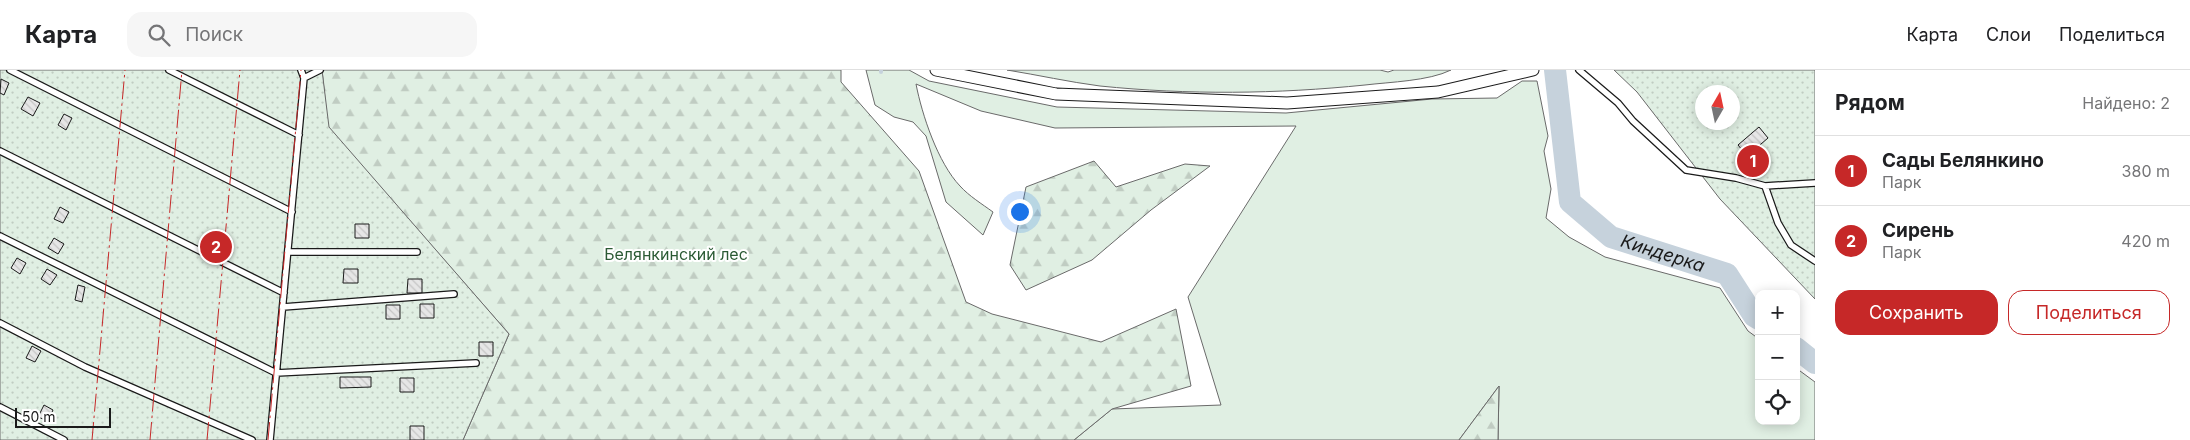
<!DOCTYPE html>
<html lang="ru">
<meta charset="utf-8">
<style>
body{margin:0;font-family:Inter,sans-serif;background:#f6f6f6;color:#202124}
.controls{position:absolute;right:15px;bottom:15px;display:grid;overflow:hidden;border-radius:10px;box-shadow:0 2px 12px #0003}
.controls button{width:45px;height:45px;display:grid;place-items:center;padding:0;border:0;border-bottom:1px solid #e0e0e0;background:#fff;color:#202124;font:25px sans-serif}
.compass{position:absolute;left:1695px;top:15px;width:45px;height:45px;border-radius:50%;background:#fff;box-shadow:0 2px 12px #0003;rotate:9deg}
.scale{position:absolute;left:15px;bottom:12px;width:96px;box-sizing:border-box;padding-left:5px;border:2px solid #1a1a1a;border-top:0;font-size:14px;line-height:18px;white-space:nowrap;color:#1a1a1a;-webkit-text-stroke:4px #fff;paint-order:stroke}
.you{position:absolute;left:1019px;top:141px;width:18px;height:18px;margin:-12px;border:4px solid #fff;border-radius:50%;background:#1a73e8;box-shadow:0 0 0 8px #1a73e833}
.badge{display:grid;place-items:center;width:32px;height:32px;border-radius:50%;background:#c62828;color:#fff;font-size:16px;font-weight:700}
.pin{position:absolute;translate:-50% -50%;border:2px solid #fff;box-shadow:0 1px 5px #0006}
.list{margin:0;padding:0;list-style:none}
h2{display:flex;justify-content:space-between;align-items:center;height:65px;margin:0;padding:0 20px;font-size:21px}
h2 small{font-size:16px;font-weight:400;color:#757577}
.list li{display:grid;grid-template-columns:32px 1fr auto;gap:15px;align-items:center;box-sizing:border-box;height:70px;padding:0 20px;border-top:1px solid #e0e0e0}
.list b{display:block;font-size:19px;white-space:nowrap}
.list p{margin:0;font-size:16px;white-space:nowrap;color:#757577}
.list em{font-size:16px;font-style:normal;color:#757577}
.actions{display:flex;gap:10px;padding:15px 20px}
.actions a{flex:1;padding:11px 0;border:1px solid #c62828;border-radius:15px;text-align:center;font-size:18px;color:#c62828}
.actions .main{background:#c62828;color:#fff}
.icon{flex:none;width:28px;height:28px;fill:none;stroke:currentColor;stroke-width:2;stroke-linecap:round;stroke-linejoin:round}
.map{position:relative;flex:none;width:1815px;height:370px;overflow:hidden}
header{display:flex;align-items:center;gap:30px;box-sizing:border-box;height:70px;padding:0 25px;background:#fff;border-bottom:1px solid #e0e0e0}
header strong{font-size:24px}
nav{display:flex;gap:28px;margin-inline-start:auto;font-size:18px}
.search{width:350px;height:45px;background:#f6f6f6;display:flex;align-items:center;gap:12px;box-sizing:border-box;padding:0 18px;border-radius:15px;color:#757577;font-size:19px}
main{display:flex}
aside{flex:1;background:#fff}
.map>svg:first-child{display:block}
.green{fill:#e0efe3;stroke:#6a6a6a}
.forest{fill:url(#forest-firs);stroke:#6a6a6a}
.garden{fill:url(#garden-dots);stroke:#6a6a6a;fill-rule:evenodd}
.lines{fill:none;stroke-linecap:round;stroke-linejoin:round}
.stream{stroke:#c6d2dc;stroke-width:4}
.river{stroke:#c6d2dc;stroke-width:22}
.building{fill:url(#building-back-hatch);stroke:#1a1a1a}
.lane-casing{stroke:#1a1a1a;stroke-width:8}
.street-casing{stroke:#1a1a1a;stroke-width:13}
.lane{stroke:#fff;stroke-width:5.5}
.street{stroke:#fff;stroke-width:11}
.power{stroke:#c62828;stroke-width:1;stroke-dasharray:18 4 2.5 4;stroke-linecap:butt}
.labels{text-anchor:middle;stroke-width:4;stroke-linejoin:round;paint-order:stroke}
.park-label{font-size:16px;fill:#2b5a34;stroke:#fff}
.water-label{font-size:18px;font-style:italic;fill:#1a1a1a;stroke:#fff}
</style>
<header>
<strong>Карта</strong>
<div class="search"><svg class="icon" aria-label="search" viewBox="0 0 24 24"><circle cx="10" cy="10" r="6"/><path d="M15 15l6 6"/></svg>Поиск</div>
<nav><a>Карта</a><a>Слои</a><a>Поделиться</a></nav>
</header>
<main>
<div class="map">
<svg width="1815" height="370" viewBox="0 0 1815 370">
<defs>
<pattern id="forest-firs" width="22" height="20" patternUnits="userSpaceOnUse" patternTransform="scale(1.25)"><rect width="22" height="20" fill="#e0efe3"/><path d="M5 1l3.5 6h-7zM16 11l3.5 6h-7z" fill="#c0ccc2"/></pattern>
<pattern id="garden-dots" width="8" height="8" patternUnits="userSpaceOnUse" patternTransform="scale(1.25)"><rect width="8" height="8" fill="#e0efe3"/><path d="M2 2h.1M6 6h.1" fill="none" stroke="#c0ccc2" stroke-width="1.8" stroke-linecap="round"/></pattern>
<pattern id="building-back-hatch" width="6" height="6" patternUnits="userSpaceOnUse" patternTransform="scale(1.25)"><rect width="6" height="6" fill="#e6e6e6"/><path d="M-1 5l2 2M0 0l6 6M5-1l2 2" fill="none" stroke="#c5c5c5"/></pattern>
</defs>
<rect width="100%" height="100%" fill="#fff"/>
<path class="green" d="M866,0H909L929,11L1057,37L1286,43L1432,29L1497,28L1522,11H1537L1548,66L1544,81L1551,119L1546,148L1569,167L1605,187L1720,218L1748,261L1759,269V351H1796V298L1815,312V370H1498L1499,316L1459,370H1074L1112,339L1221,335L1188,227L1296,56L1055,58L981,41L916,14C922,45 938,93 960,116C969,126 982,134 993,142L983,165L946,132L926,66L913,52L894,47L875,35Z
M1007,0H1380L1388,2L1394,0H1451C1429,11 1390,12 1365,15C1277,24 1188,25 1100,16C1069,12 1038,5 1007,0Z"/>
<path class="forest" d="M322,0H841V12L919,101L966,232L992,244L1101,272L1176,239L1191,316L1112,339L1074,370H463L509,264L328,57Z
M1094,91L1116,117L1185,94L1210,96L1151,140L1092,190L1026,220L1010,195L1026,117Z
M1499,316L1498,370H1459Z"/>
<path class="garden" d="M0,0H322L329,57L509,264L463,370H0Z
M1614,0H1815V229L1720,129L1637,22ZM1702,22H1732V52H1702Z"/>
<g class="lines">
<path class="stream" d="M881,2V0"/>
<g class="river">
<path id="s1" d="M1555,0L1570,132L1611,167L1727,204L1754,246L1759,249"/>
<path d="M1796,278L1815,293"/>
</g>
</g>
<path class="building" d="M1,9L9,13L4,25L0,23Z
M28,27L40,33L33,46L21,39Z
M64,44L72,48L66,60L58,55Z
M1759,57L1768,68L1747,86L1738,75Z
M60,137L69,142L63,153L54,149Z
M355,154H369V168H355Z
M54,168L64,174L58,184L48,178Z
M17,188L26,193L20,204L11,198Z
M47,199L57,205L50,215L41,209Z
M344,199H358V213H343Z
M408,209H422V223H407Z
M78,215L85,217L82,232L75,230Z
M420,234H434V248H420Z
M386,235H400V249H386Z
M479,272H493V286H479Z
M32,276L41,281L35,292L26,288Z
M340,307H371V317L340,318Z
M400,308H414V322H400Z
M44,335L53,340L48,351L38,347Z
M410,356H424V370H410Z"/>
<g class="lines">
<defs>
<path id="lane" d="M10,0L292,142
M169,0L299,65
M1579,0L1618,33L1633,51L1686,100L1736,108L1765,116L1778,153L1791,175L1815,191
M304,8L320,0
M0,81L284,223
M1765,116L1815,113
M0,166L276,303L476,293
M288,182H417
M283,237L454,224
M0,253L85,297L252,370
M0,337L64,370
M270,370L304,8L301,0"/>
<path id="street" d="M936,0L1056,24L1287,33L1438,22L1533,0"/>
</defs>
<use href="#lane" class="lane-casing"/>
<use href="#street" class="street-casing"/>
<use href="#lane" class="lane"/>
<use href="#street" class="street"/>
<path class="power" d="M92,370L125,0
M150,370L182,0
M207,370L240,0
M268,370L301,0"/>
</g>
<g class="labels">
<g class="park-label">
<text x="676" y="190">Белянкинский лес</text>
</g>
<g class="water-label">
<text dy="6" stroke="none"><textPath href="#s1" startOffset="241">Киндерка</textPath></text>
</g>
</g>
</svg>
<div class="controls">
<button>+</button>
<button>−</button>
<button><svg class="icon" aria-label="locate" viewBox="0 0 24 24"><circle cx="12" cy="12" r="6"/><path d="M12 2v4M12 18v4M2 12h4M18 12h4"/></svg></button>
</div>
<svg class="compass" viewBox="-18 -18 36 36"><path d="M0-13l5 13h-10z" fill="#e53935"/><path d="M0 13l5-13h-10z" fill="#757577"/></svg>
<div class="scale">50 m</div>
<div class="you"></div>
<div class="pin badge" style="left:1753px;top:91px">1</div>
<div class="pin badge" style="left:216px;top:177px">2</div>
</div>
<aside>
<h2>Рядом<small>Найдено: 2</small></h2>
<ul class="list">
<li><span class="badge">1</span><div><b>Сады Белянкино</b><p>Парк</p></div><em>380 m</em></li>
<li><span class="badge">2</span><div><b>Сирень</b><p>Парк</p></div><em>420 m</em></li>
</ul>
<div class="actions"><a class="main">Сохранить</a><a>Поделиться</a></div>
</aside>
</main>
